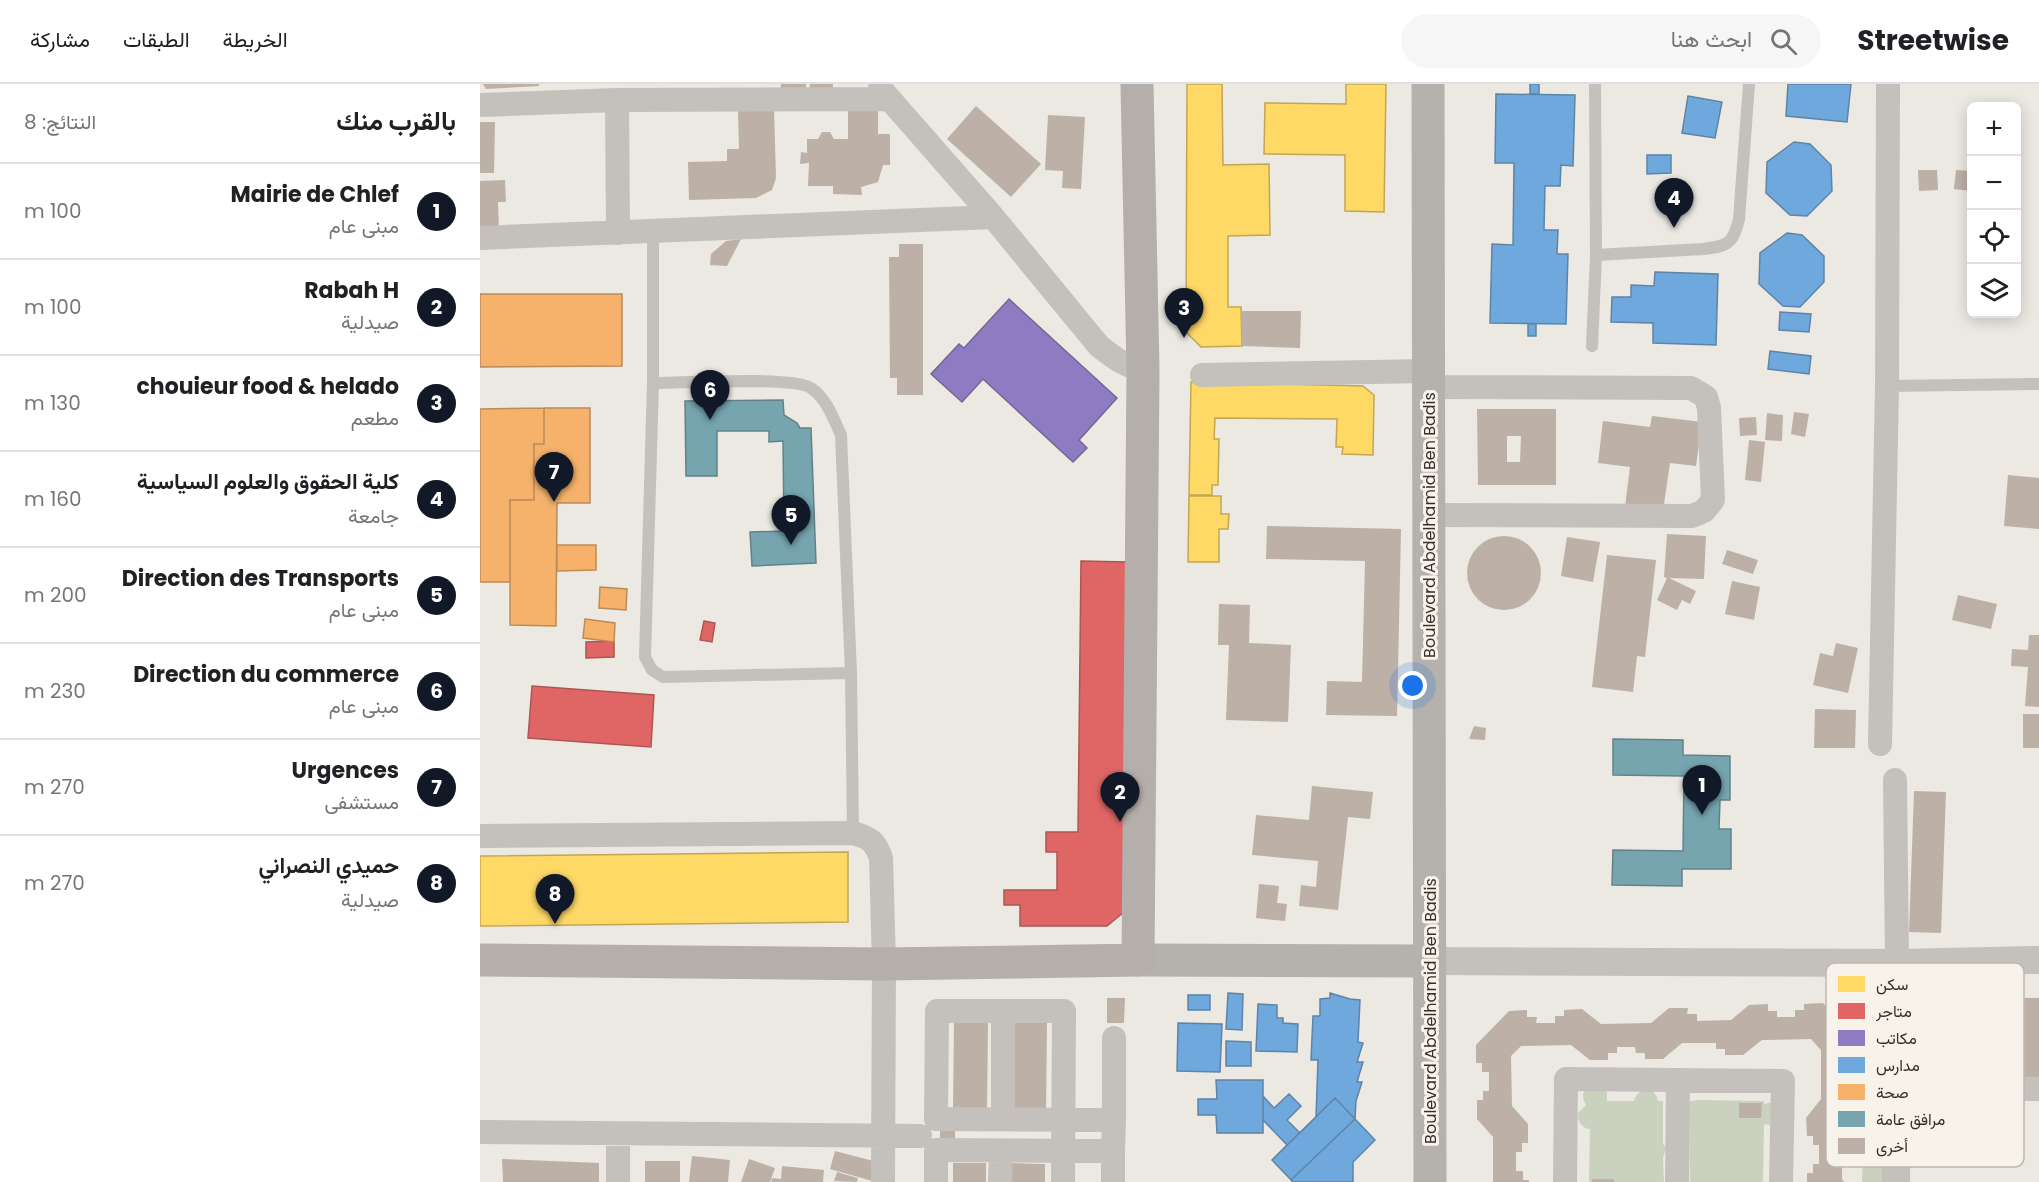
<!DOCTYPE html>
<html lang="ar">
<meta charset="utf-8">
<style>
body{margin:0;font-family:Poppins,Vazirmatn,sans-serif;background:#f6f6f6;color:#202124;direction:rtl}
.controls{position:absolute;right:18px;top:18px;display:grid;overflow:hidden;border-radius:9px;box-shadow:0 3px 15px #0003}
.controls button{width:54px;height:54px;display:grid;place-items:center;padding:0;border:0;border-bottom:2px solid #e0e0e0;background:#fff;color:#202124;font:30px sans-serif}
.you{position:absolute;left:933px;top:602px;width:21px;height:21px;margin:-15px;border:4px solid #fff;border-radius:50%;background:#1a73e8;box-shadow:0 0 0 9px #1a73e833}
.badge{display:grid;place-items:center;width:39px;height:39px;border-radius:50%;background:#111827;color:#fff;font-size:20px;font-weight:700}
.pin{position:absolute;translate:-50% -50px;filter:drop-shadow(0 2px 3px #0008)}
.pin::after{content:'';position:absolute;top:32px;width:21px;height:18px;background:inherit;clip-path:polygon(0 0,100% 0,50% 100%)}
.list{margin:0;padding:0;list-style:none}
h2{display:flex;justify-content:space-between;align-items:center;height:78px;margin:0;padding:0 24px;font-size:26px}
h2 small{font-size:20px;font-weight:400;color:#757577}
.list li{display:grid;grid-template-columns:39px 1fr auto;gap:18px;align-items:center;box-sizing:border-box;height:96px;padding:0 24px;border-top:2px solid #e0e0e0}
.list b{display:block;font-size:22px;white-space:nowrap}
.list p{margin:0;font-size:20px;white-space:nowrap;color:#757577}
.list em{font-size:20px;font-style:normal;color:#757577}
.icon{flex:none;width:33px;height:33px;fill:none;stroke:currentColor;stroke-width:2;stroke-linecap:round;stroke-linejoin:round}
.map{position:relative;flex:none;width:1559px;height:1098px;overflow:hidden;direction:ltr}
header{display:flex;align-items:center;gap:36px;box-sizing:border-box;height:84px;padding:0 30px;background:#fff;border-bottom:2px solid #e0e0e0}
header strong{font-size:28px}
nav{display:flex;gap:33px;margin-inline-start:auto;font-size:21px}
.search{width:420px;height:54px;background:#f6f6f6;display:flex;align-items:center;gap:15px;box-sizing:border-box;padding:0 21px;border-radius:33px;color:#757577;font-size:22px}
main{display:flex}
aside{flex:1;background:#fff}
.map>svg:first-child{display:block}
.green{fill:#cad1be;fill-rule:evenodd}
.homes{fill:#ffd966;stroke:#c2a654;stroke-width:1.5}
.shops{fill:#e06666;stroke:#ad5654;stroke-width:1.5}
.offices{fill:#8e7cc3;stroke:#736595;stroke-width:1.5}
.schools{fill:#6fa8dc;stroke:#5e84a7;stroke-width:1.5}
.health{fill:#f6b26b;stroke:#bc8b58;stroke-width:1.5}
.public{fill:#76a5af;stroke:#628287;stroke-width:1.5}
.building{fill:#bdb0a6;fill-rule:evenodd}
.lines{fill:none;stroke-linecap:round;stroke-linejoin:round}
.service{stroke:#c4c0bb;stroke-width:12}
.minor{stroke:#c4c0bb;stroke-width:24}
.tertiary{stroke:#c4c0bb;stroke-width:28}
.secondary{stroke:#b5b1ac;stroke-width:33}
.primary{stroke:#b4afaa;stroke-width:33}
.labels{text-anchor:middle;stroke-width:6;stroke-linejoin:round;paint-order:stroke}
.street-label{font-size:16px;fill:#352f2a;stroke:#f8f3ea}
.key{fill:#f8f3ea;stroke:#beb8b0;stroke-width:1.5}
.key-label{font-size:16px;fill:#352f2a}
</style>
<header>
<strong>Streetwise</strong>
<div class="search"><svg class="icon" aria-label="search" viewBox="0 0 24 24"><circle cx="10" cy="10" r="6"/><path d="M15 15l6 6"/></svg>ابحث هنا</div>
<nav><a>الخريطة</a><a>الطبقات</a><a>مشاركة</a></nav>
</header>
<main>
<div class="map">
<svg width="1559" height="1098" viewBox="0 0 1559 1098">
<rect width="100%" height="100%" fill="#ebe9e2"/>
<path class="green" d="M1401,958L1404,963L1403,1098H1382L1384,964L1386,959Z
M1106,1003H1124L1127,1009V1017H1154C1159,1002 1174,1001 1178,1017H1183V1060L1186,1064L1183,1074L1184,1098H1134V1095H1112V1098H1109L1110,1045C1101,1044 1098,1038 1098,1029L1106,1021C1102,1014 1102,1010 1106,1003Z
M1218,1016L1284,1017V1020L1294,1018V1042L1284,1040L1283,1098H1210L1209,1024L1210,1017ZM1259,1019H1281L1279,1034H1259Z"/>
<path class="homes" d="M707,0H742L743,81L789,80L790,151L748,152V223H761L762,262L721,263L706,248Z
M866,0H906L904,128L865,127V71L784,70L785,19L866,20Z
M711,298L883,302L894,311L893,371L862,370L863,363H856L857,335L735,334L734,355H739L738,401H732V411H709Z
M709,412H741V430H749L748,445H739V478H708Z
M368,768V838L0,842V772Z"/>
<path class="shops" d="M601,477L647,478L644,828L627,842H540V821H524V806H577V768H566V748H598Z
M224,537L235,539L232,558L220,556Z
M134,557V573L106,574V558Z
M52,602L174,611L171,663L48,654Z"/>
<path class="offices" d="M529,215L637,314L599,356L607,364L593,378L503,295L482,318L451,290L479,260L484,264Z"/>
<path class="schools" d="M1050,0H1059V10H1050Z
M1308,0H1371L1367,38L1306,32Z
M1016,10L1095,11L1093,82L1081,81L1080,102H1065L1064,146H1078L1077,170H1088L1086,240L1010,239L1012,160L1033,161L1034,79H1015Z
M1208,12L1242,18L1235,54L1202,49Z
M1314,58L1330,60L1351,81L1352,107L1327,132L1310,131L1286,109L1287,78Z
M1167,71H1191V89L1167,90Z
M1307,149L1322,151L1344,172V198L1320,223L1303,222L1279,200L1280,169Z
M1175,188L1238,190L1236,261L1173,259V239L1131,238L1132,213H1151V201L1174,202Z
M1300,228L1331,230L1329,248L1299,246Z
M1048,240H1056V252H1048Z
M1290,267L1331,272L1329,290L1288,285Z
M748,909L763,910L762,946L746,945Z
M850,909L870,915L880,916L878,958L883,959L877,978H883L877,998H882L876,1017L875,1035L895,1056L873,1078V1098H813L792,1076L807,1061L783,1036V1049H737L736,1031H718V1015H737L736,996H783V1012L794,1024L809,1010L821,1022L807,1036L820,1049L836,1033L838,976H831L833,932H840V915L850,914Z
M708,911H730V926H708Z
M778,920L797,921V934H803V939L818,940L817,968L776,967Z
M698,939L742,940L740,988L697,987Z
M746,957L771,958V982H746Z
M736,996H783V1049H737L736,1031H718V1015H737Z
M855,1014L895,1056L873,1078V1098H813L792,1076Z
M875,1035L895,1056L873,1078V1098H813L811,1096Z"/>
<path class="health" d="M0,210H142V282L0,283Z
M64,324H110V419H77L76,542L30,541V416H54V360H64Z
M64,324V360H54V416H30V498H0V325Z
M77,461H116V486L77,487Z
M120,503L147,505L146,526L119,524Z
M105,535L135,539L134,558L103,554Z"/>
<path class="public" d="M303,316L304,331L317,339L320,344H331L336,479L272,482L270,448L304,447L303,357L289,358V347H237V392H206L205,317Z
M1133,655L1203,656V671L1250,672V716H1240L1239,745H1251V785H1202V802L1132,801L1133,766L1203,767L1204,692L1133,691Z"/>
<path class="building" d="M3,0H59V2L6,5Z
M301,0H326V13H300Z
M330,0H353V12H329Z
M496,22L561,80L531,113L467,55Z
M294,25L296,94L292,106L276,114L209,116L208,78L247,77V65H259L258,26Z
M368,25L398,26V50H410V81H403L398,98L381,103L382,111L353,110V102H328L329,79L320,80L321,68L327,69V55H338L342,48H350L354,55H368Z
M568,31L605,33L601,105L582,104L583,87L565,86Z
M0,38H15L14,89H0Z
M1438,86H1457L1458,106L1439,107Z
M1476,86L1491,87V107L1474,105Z
M25,96L26,118H18L19,145L0,146V97Z
M261,155L247,182L230,181L231,170L246,157Z
M419,160H443V311H417V294H410L409,173H419Z
M761,227H821L820,264L762,262Z
M997,325H1076V401H998ZM1027,352H1041L1040,378H1027Z
M1314,328L1329,330L1325,353L1311,350Z
M1287,329L1303,331L1302,357L1285,356Z
M1172,332L1222,338L1216,382L1190,379L1183,427L1145,423L1150,383L1118,379L1123,337L1170,343Z
M1276,333L1277,351L1260,352L1259,334Z
M1269,356L1285,358L1281,398L1265,396Z
M1528,391L1559,394V445L1524,442Z
M787,442L921,445L917,632L846,631L847,597L882,598L885,477L786,475Z
M1187,450L1226,452L1224,495L1189,494L1216,507L1210,520L1202,516L1197,526L1177,516L1187,494L1184,493Z
M987 489a37 37 0 1 1 74 0a37 37 0 1 1-74 0Z
M1087,453L1120,458L1113,498L1081,492Z
M1247,466L1278,476L1273,490L1242,480Z
M1127,471L1176,476L1165,573L1157,572L1153,608L1112,603Z
M1252,497L1280,503L1274,536L1245,530Z
M1478,511L1517,520L1511,545L1472,536Z
M739,520L770,521L769,559L811,561L808,638L746,636L749,561H738Z
M1549,551H1559V623L1545,622L1548,583L1531,582L1532,565L1548,566Z
M1356,559L1378,564L1368,609L1333,601L1340,569L1353,572Z
M1335,625L1376,626L1375,664H1334Z
M1543,630H1559V664H1543Z
M994,642L1006,644L1005,656L989,655Z
M832,702L893,708L890,735L868,733L858,826L819,822L821,801L836,803L838,777L772,771L776,731L829,736Z
M1434,707L1466,708L1461,849L1429,848Z
M779,800L799,802L797,819L807,820L805,837L776,834Z
M1445,913L1559,914V993L1444,991Z
M627,914H645L644,939H627Z
M1343,919L1376,953V971H1370V981H1364V999H1370L1371,1008H1377V1027L1362,1045V1095L1364,1098H1327V1089H1333V1080H1339V1061H1333V1052H1327L1326,1034L1341,1015V966L1331,955L1282,956L1263,971H1245V965H1236V959H1202L1183,975H1165V969H1156L1155,963H1137V969H1128V976H1110L1091,961L1041,962L1031,972L1032,1022L1048,1040V1059H1042V1068H1036V1087H1043V1096H1049V1098H1013V1053L997,1035V1016H1003V1007H1009V988H1002V979H996V961L1029,927L1047,926V933H1057L1056,939H1075V932H1084V926L1102,925L1121,940L1171,939L1189,924H1208L1207,930H1217V937L1251,936L1269,921L1288,920V927H1297V933H1315V926H1324V920Z
M474,937L508,938L507,1026H473Z
M533,938H567L566,1026H532Z
M1259,1019H1282L1281,1034H1259Z
M475,1046V1059H460V1047Z
M355,1067L401,1079L396,1098L350,1085Z
M212,1072L250,1076L248,1098H209Z
M22,1075L119,1079V1098H23Z
M269,1075L295,1084L290,1098H261Z
M165,1077H200V1098H165Z
M473,1079H506V1098H473Z
M531,1079L565,1080V1098H531Z
M302,1082L344,1086L343,1098H291L292,1094L301,1095Z
M357,1088L378,1094L377,1098L354,1097Z
M1112,1095H1134V1098H1112Z"/>
<g class="lines">
<path class="service" d="M173,148V299L165,573L172,586L183,593L371,589
M1116,171L1223,165C1248,162 1253,160 1259,135L1269,0
M1112,262L1116,171L1115,0
M173,299C201,299 315,292 331,304C347,315 353,334 361,351L371,589L373,749
M1407,302L1559,300"/>
<path class="minor" d="M400,4L513,133L619,262C634,274 645,282 663,286
M137,16L138,149
M0,21L137,16L409,15
M0,154L513,133
M722,291L949,287
M949,303L1211,304L1226,313L1229,324L1233,416L1224,427L1212,432L949,431
M1400,660L1407,302L1408,0
M1415,696L1417,879
M0,752L373,749C390,754 395,757 401,774L404,880L403,1098
M1416,1004L1559,1005
M523,1035V927
M634,1036V954
M0,1048L440,1052
M138,1050V1098
M456,1098V1066L633,1067L634,1036C575,1036 516,1035 456,1035L457,927H584C584,984 583,1041 583,1098
M520,1098L521,1067
M633,1098V1067
M1085,1098L1086,995L1303,997L1301,1098
M1197,1098L1198,996"/>
<path class="tertiary" d="M950,877L1417,879L1559,876
M1416,1098L1417,879"/>
<path class="secondary" d="M948,0L950,1098
M658,876L950,877"/>
<path class="primary" d="M0,876L404,880L658,876L663,286L657,0"/>
</g>
<g class="labels">
<g class="street-label">
<text transform="translate(949 441) rotate(-90)" y="6">Boulevard Abdelhamid Ben Badis</text>
<text transform="translate(950 927) rotate(-90)" y="6">Boulevard Abdelhamid Ben Badis</text>
</g>
</g>
<rect x="1346" y="879" width="198" height="204" rx="9" class="key"/>
<rect x="1358" y="892" width="27" height="16" fill="#ffd966"/>
<rect x="1358" y="919" width="27" height="16" fill="#e06666"/>
<rect x="1358" y="946" width="27" height="16" fill="#8e7cc3"/>
<rect x="1358" y="973" width="27" height="16" fill="#6fa8dc"/>
<rect x="1358" y="1000" width="27" height="16" fill="#f6b26b"/>
<rect x="1358" y="1027" width="27" height="16" fill="#76a5af"/>
<rect x="1358" y="1054" width="27" height="16" fill="#bdb0a6"/>
<g class="key-label">
<text x="1396" y="906">سكن</text>
<text x="1396" y="933">متاجر</text>
<text x="1396" y="960">مكاتب</text>
<text x="1396" y="987">مدارس</text>
<text x="1396" y="1014">صحة</text>
<text x="1396" y="1041">مرافق عامة</text>
<text x="1396" y="1068">أخرى</text>
</g>
</svg>
<div class="controls">
<button>+</button>
<button>−</button>
<button><svg class="icon" aria-label="locate" viewBox="0 0 24 24"><circle cx="12" cy="12" r="6"/><path d="M12 2v4M12 18v4M2 12h4M18 12h4"/></svg></button>
<button><svg class="icon" aria-label="layers" viewBox="0 0 24 24"><path d="M12 4l9 5-9 5-9-5zM3 14l9 5 9-5"/></svg></button>
</div>
<div class="you"></div>
<div class="pin badge" style="left:1222px;top:731px">1</div>
<div class="pin badge" style="left:640px;top:738px">2</div>
<div class="pin badge" style="left:704px;top:254px">3</div>
<div class="pin badge" style="left:1194px;top:144px">4</div>
<div class="pin badge" style="left:311px;top:461px">5</div>
<div class="pin badge" style="left:230px;top:336px">6</div>
<div class="pin badge" style="left:74px;top:418px">7</div>
<div class="pin badge" style="left:75px;top:840px">8</div>
</div>
<aside>
<h2>بالقرب منك<small>النتائج: 8</small></h2>
<ul class="list">
<li><span class="badge">1</span><div><b>Mairie de Chlef</b><p>مبنى عام</p></div><em>100 m</em></li>
<li><span class="badge">2</span><div><b>Rabah H</b><p>صيدلية</p></div><em>100 m</em></li>
<li><span class="badge">3</span><div><b>chouieur food &amp; helado</b><p>مطعم</p></div><em>130 m</em></li>
<li><span class="badge">4</span><div><b>كلية الحقوق والعلوم السياسية</b><p>جامعة</p></div><em>160 m</em></li>
<li><span class="badge">5</span><div><b>Direction des Transports</b><p>مبنى عام</p></div><em>200 m</em></li>
<li><span class="badge">6</span><div><b>Direction du commerce</b><p>مبنى عام</p></div><em>230 m</em></li>
<li><span class="badge">7</span><div><b>Urgences</b><p>مستشفى</p></div><em>270 m</em></li>
<li><span class="badge">8</span><div><b>حميدي النصراني</b><p>صيدلية</p></div><em>270 m</em></li>
</ul>
</aside>
</main>
